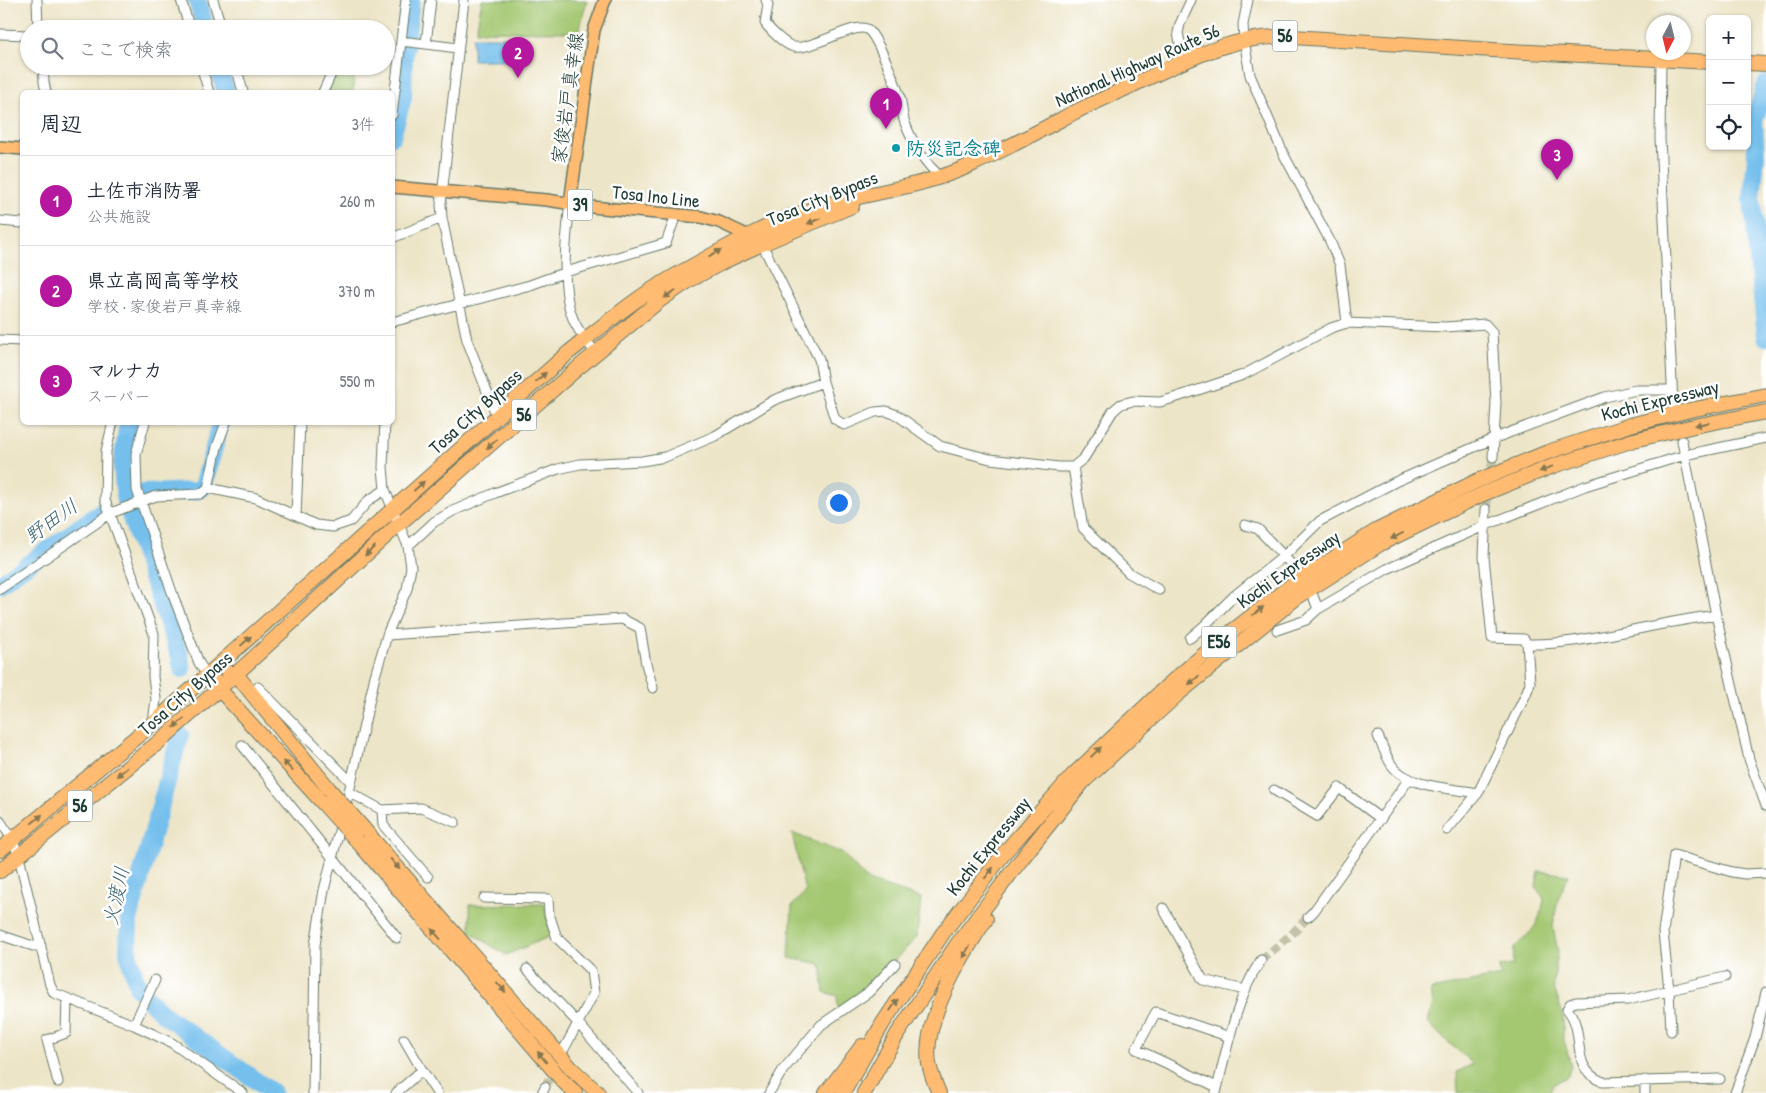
<!DOCTYPE html>
<html lang="ja">
<meta charset="utf-8">
<style>
body{margin:0;font-family:"Patrick Hand","Klee One",sans-serif;background:#f2f2f3;color:#1f2937}
.controls{position:absolute;right:15px;top:15px;display:grid;overflow:hidden;border-radius:8px;box-shadow:0 1px 4px #0004}
.controls button{width:45px;height:45px;display:grid;place-items:center;padding:0;border:0;border-bottom:1px solid #e0e1e3;background:#fff;color:#1f2937;font:25px sans-serif}
.compass{position:absolute;left:1646px;top:15px;width:45px;height:45px;border-radius:50%;background:#fff;box-shadow:0 1px 4px #0004;rotate:187deg}
.you{position:absolute;left:838px;top:502px;width:18px;height:18px;margin:-12px;border:4px solid #fff;border-radius:50%;background:#1a73e8;box-shadow:0 0 0 8px #1a73e833}
.badge{display:grid;place-items:center;width:32px;height:32px;border-radius:50%;background:#b5179e;color:#fff;font-size:16px;font-weight:700}
.pin{position:absolute;translate:-50% -41px;filter:drop-shadow(0 1px 2px #0008)}
.pin::after{content:'';position:absolute;top:26px;width:18px;height:15px;background:inherit;clip-path:polygon(0 0,100% 0,50% 100%)}
.list{margin:0;padding:0;list-style:none}
h2{display:flex;justify-content:space-between;align-items:center;height:65px;margin:0;padding:0 20px;font-size:21px}
h2 small{font-size:16px;font-weight:400;color:#747a83}
.list li{display:grid;grid-template-columns:32px 1fr auto;gap:15px;align-items:center;box-sizing:border-box;height:90px;padding:0 20px;border-top:1px solid #e0e1e3}
.list b{display:block;font-size:19px;white-space:nowrap}
.list p{margin:0;font-size:16px;white-space:nowrap;color:#747a83}
.list em{font-size:16px;font-style:normal;color:#747a83}
.icon{flex:none;width:28px;height:28px;fill:none;stroke:currentColor;stroke-width:2;stroke-linecap:round;stroke-linejoin:round}
.map{position:relative;flex:none;width:1766px;height:1093px;overflow:hidden}
.search{position:absolute;background:#fff;box-shadow:0 1px 4px #0004;left:20px;top:20px;width:375px;height:55px;display:flex;align-items:center;gap:12px;box-sizing:border-box;padding:0 18px;border-radius:28px;color:#747a83;font-size:19px}
.panel{position:absolute;background:#fff;box-shadow:0 1px 4px #0004;left:20px;top:90px;width:375px;height:335px;border-radius:8px}
.map>svg:first-child{display:block}
.green{fill:#a4c872;stroke:#628253}
.water{fill:#74bfed;stroke:#4a7e90}
.lines{fill:none;stroke-linecap:round;stroke-linejoin:round}
.river{stroke:#74bfed;stroke-width:18}
.minor-tunnel{stroke:#c4c3aa;stroke-width:9;stroke-dasharray:9 4.5;stroke-linecap:butt}
.minor-casing{stroke:#677867;stroke-width:11}
.major-casing{stroke:#677867;stroke-width:14}
.highway-casing{stroke:#677867;stroke-width:16}
.minor{stroke:#fff;stroke-width:9}
.major{stroke:#ffbb71;stroke-width:11}
.highway{stroke:#ffbb71;stroke-width:14}
.highway-bridge-casing{stroke:#677867;stroke-width:16;stroke-linecap:butt}
.highway-bridge{stroke:#ffbb71;stroke-width:14}
.oneway{fill:#84764f}
.culture-dot{fill:#0f9aa8;stroke:#fff;stroke-width:2}
.labels{text-anchor:middle;stroke-width:5;stroke-linejoin:round;paint-order:stroke}
.shield{fill:#fff;stroke:#627771;stroke-width:1}
.shield-label{font-size:18px;font-weight:bold;fill:#1f3d34}
.street-label{font-size:19px;fill:#1f3d34;stroke:#fff}
.culture-label{font-size:19px;font-weight:bold;fill:#0d838f;stroke:#fff;text-anchor:start}
.water-label{font-size:20px;font-style:italic;fill:#39646c;stroke:#fff}
</style>
<div class="map">
<svg width="1766" height="1093" viewBox="0 0 1766 1093">
<rect width="100%" height="100%" fill="#fff"/>
<filter id="ink" filterUnits="userSpaceOnUse"><feTurbulence type="fractalNoise" baseFrequency=".02" numOctaves="2"/><feDisplacementMap in="SourceGraphic" scale="10" xChannelSelector="R" yChannelSelector="G"/><feConvolveMatrix kernelMatrix="1 2 1 2 8 2 1 2 1" color-interpolation-filters="sRGB"/></filter>
<filter id="wash" filterUnits="userSpaceOnUse"><feTurbulence type="fractalNoise" baseFrequency=".0096" numOctaves="4" result="noise"/><feDisplacementMap in="SourceGraphic" scale="20" xChannelSelector="R" yChannelSelector="G"/><feGaussianBlur stdDeviation="1.12" result="paint"/><feColorMatrix in="noise" values="0 0 0 0 0 0 0 0 0 0 0 0 0 0 0 0 0 1.4 0 .05"/><feComposite in="paint" operator="in"/></filter>
<g filter="url(#wash)">
<rect width="100%" height="100%" fill="#ede5c7"/>
<path class="green" d="M482,0H587L579,32L476,31Z
M336,73L354,75L353,92H326Z
M792,833L842,853L868,881L921,898L917,937L881,975L838,1008L837,996L824,992L821,964L789,958L792,906L805,892Z
M1539,871L1569,875L1558,899L1553,927L1558,952L1553,985L1563,1015V1036L1571,1066L1568,1076L1553,1085L1548,1093H1458L1457,1072L1473,1064L1441,1036L1427,1021L1433,1004L1431,990L1501,976L1499,967L1513,965L1514,948C1533,930 1539,926 1544,899L1536,887Z
M544,904L551,936L506,955L470,932V905Z"/>
<path class="water" d="M473,37H507V60H473Z"/>
<g class="lines">
<path class="river" d="M197,0L206,29
M218,66L226,92
M1766,84L1754,121L1756,156L1752,198L1766,337
M392,136L403,98L404,59L411,0
M130,422L127,429L122,466L125,501L180,657L182,669
M143,493L195,491L203,487L221,422
M0,584L102,511
M180,735L129,919L128,953L138,988L163,1014L273,1093"/>
</g>
</g>
<g filter="url(#ink)">
<g class="lines">
<path class="minor-tunnel" d="M1486,509L1493,457
M1261,960L1292,934L1308,917
M545,1087L562,1051"/>
<defs>
<path id="minor" d="M37,0L38,29
M181,0L190,29
M213,0L222,29
M431,0L426,44L458,48
M464,0L441,204L442,218L467,340L497,417
M766,0L768,5L765,23C770,30 785,45 794,47C810,51 854,22 867,29C877,35 896,85 900,97C902,106 902,115 905,123C913,144 924,163 941,177
M1248,0L1243,24L1244,40L1250,75L1283,153L1330,241L1340,265L1347,323
M0,34L29,35
M401,41L426,44
M1661,59L1660,138L1673,403
M1184,61L1178,33L1180,24L1191,0
M43,66L44,82L46,92
M201,66L209,92
M236,66L243,92
M323,92L332,72
M392,115L406,0
M570,203C566,237 559,295 576,325C581,335 589,344 596,353
M0,221L22,223
M392,238L442,218
M762,244L819,359L823,382L835,419L844,425L875,412L886,411L897,415L940,446L990,459L1059,467H1073L1084,458L1113,411L1121,404L1133,401L1160,402L1174,398L1243,375L1331,328L1347,323L1446,327L1485,324L1492,332L1496,403L1493,457
M392,322L530,285L566,272L666,243L676,215
M0,340L22,341
M113,422L106,451L105,500L154,634L153,677L156,699L153,723
M145,422L136,454L137,490L174,598L199,663L207,675
M1682,441L1716,615L1749,759L1766,806
M1073,467L1083,528L1129,573L1159,590
M208,488L256,498L316,525L333,527L351,521L369,500L385,490
M296,516L300,422
M1245,525L1258,529L1292,565
M408,546L434,522L453,511L495,493L558,469L580,464L642,461L665,457L715,436L774,400L823,382
M0,589L111,513L156,496L200,494L208,488L217,447L226,422
M1313,596L1318,609
M1277,630L1306,620L1318,609L1387,569L1484,526L1585,486L1685,455L1766,438
M387,635L622,619L640,628L646,664L653,688
M1190,638L1204,626L1235,595L1284,556L1320,521L1395,482L1495,438L1605,397L1636,390H1672
M1527,644C1563,645 1597,637 1633,630C1661,624 1688,619 1716,615
M258,687L351,782
M1378,736C1382,745 1386,756 1391,764C1407,788 1452,788 1478,793
M242,745L397,938
M1274,790L1317,816L1339,788L1381,819
M349,792L382,810L383,825L428,877
M382,810L421,808L455,822
M0,821L13,840L19,857L50,985L54,993L134,1025L172,1043L243,1093
M1447,830L1478,793L1526,694L1530,683L1527,644L1524,639L1492,638L1484,557L1486,509
M484,898L548,899L549,914L557,938L591,971L594,993L564,1049
M1163,908L1203,980L1245,990
M1308,917L1314,911L1409,779
M0,935L33,946H41
M527,969L578,1023L638,1093
M134,1025L155,980
M1671,1031L1669,990L1663,932L1674,855L1732,872L1745,874L1766,873
M404,1039L422,1070
M1720,1079L1603,1082C1567,1068 1588,1033 1567,1009L1570,1004L1576,1002L1628,1000L1725,977
M1645,1080V1093
M58,1082L47,1040L66,1033L67,999
M1217,1087L1136,1049L1156,1012L1230,1037
M313,1093L315,945L324,890L349,792L375,676L388,632L407,589L411,567L408,546L385,490L383,467L385,422
M396,1093L422,1070L437,1093
M542,1093L545,1087
M769,1093L783,1070L821,1025L869,992L895,964
M1216,1093C1227,1048 1236,998 1261,960
M1735,1093L1755,1038L1766,992"/>
<path id="major" d="M0,147L22,149
M392,187L547,200L592,207L701,217L719,222L755,239
M570,203L594,30L605,0"/>
<path id="highway" d="M1747,63L1766,64
M228,672L236,674L329,789
M217,682L219,689L321,801
M363,828L571,1068L598,1093
M358,842L562,1080L575,1093
M0,850L158,719L568,353C591,335 614,316 638,299C656,286 676,275 696,264C735,242 774,221 816,208C868,192 922,188 971,165C1006,149 1041,130 1075,112C1097,101 1119,92 1141,81C1192,58 1235,34 1293,37L1493,50L1710,62
M0,871L160,741L248,663L399,524L579,367L659,301L690,280L725,261L762,244L852,206
M826,1093L862,1046
M843,1093L883,1023L943,933L1005,852L1073,775L1169,684L1222,639L1289,587L1376,531L1477,481L1548,452L1630,425L1690,410L1766,395
M864,1093L898,1033L958,943L1020,861L1083,782L1178,694L1296,598L1380,544L1483,494L1553,466L1634,440L1694,426L1766,412
M939,1093C935,1084 931,1073 929,1064C922,1019 962,955 986,919"/>
</defs>
<use href="#minor" class="minor-casing"/>
<use href="#major" class="major-casing"/>
<use href="#highway" class="highway-casing"/>
<use href="#minor" class="minor"/>
<use href="#major" class="major"/>
<use href="#highway" class="highway"/>
<defs>
<path id="highway-bridge" d="M329,789L363,828
M321,801L358,842"/>
</defs>
<use href="#highway-bridge" class="highway-bridge-casing"/>
<use href="#highway-bridge" class="highway-bridge"/>
</g>
<defs><path id="oneway-solid" d="M-6-.8H1V-3.2L6.5 0L1 3.2V.8H-6Z" transform="scale(1.25)"/></defs>
<g class="oneway">
<use href="#oneway-solid" transform="translate(814 221) rotate(157)"/>
<use href="#oneway-solid" transform="translate(715 253) rotate(-29)"/>
<use href="#oneway-solid" transform="translate(670 294) rotate(146)"/>
<use href="#oneway-solid" transform="translate(541 377) rotate(-42)"/>
<use href="#oneway-solid" transform="translate(1702 424) rotate(169)"/>
<use href="#oneway-solid" transform="translate(492 444) rotate(139)"/>
<use href="#oneway-solid" transform="translate(1546 469) rotate(158)"/>
<use href="#oneway-solid" transform="translate(419 486) rotate(-42)"/>
<use href="#oneway-solid" transform="translate(1397 536) rotate(154)"/>
<use href="#oneway-solid" transform="translate(370 551) rotate(137)"/>
<use href="#oneway-solid" transform="translate(1258 611) rotate(-38)"/>
<use href="#oneway-solid" transform="translate(246 641) rotate(-42)"/>
<use href="#oneway-solid" transform="translate(1194 680) rotate(140)"/>
<use href="#oneway-solid" transform="translate(179 723) rotate(139)"/>
<use href="#oneway-solid" transform="translate(1096 752) rotate(-44)"/>
<use href="#oneway-solid" transform="translate(288 766) rotate(-133)"/>
<use href="#oneway-solid" transform="translate(122 772) rotate(141)"/>
<use href="#oneway-solid" transform="translate(37 819) rotate(-40)"/>
<use href="#oneway-solid" transform="translate(395 864) rotate(49)"/>
<use href="#oneway-solid" transform="translate(989 873) rotate(-52)"/>
<use href="#oneway-solid" transform="translate(436 934) rotate(-131)"/>
<use href="#oneway-solid" transform="translate(966 952) rotate(121)"/>
<use href="#oneway-solid" transform="translate(501 987) rotate(49)"/>
<use href="#oneway-solid" transform="translate(894 1005) rotate(-56)"/>
<use href="#oneway-solid" transform="translate(542 1057) rotate(-130)"/>
</g>
</g>
<circle class="culture-dot" cx="896" cy="148" r="5"/>
<g class="labels">
<g class="shield">
<rect x="1272.5" y="20.5" width="25" height="31" rx="4"/>
<rect x="567.5" y="189.5" width="25" height="31" rx="4"/>
<rect x="511.5" y="399.5" width="25" height="31" rx="4"/>
<rect x="1201.5" y="626.5" width="35" height="31" rx="4"/>
<rect x="67.5" y="790.5" width="25" height="31" rx="4"/>
</g>
<g class="shield-label">
<text x="1285" y="42">56</text>
<text x="580" y="211">39</text>
<text x="524" y="421">56</text>
<text x="1219" y="648">E56</text>
<text x="80" y="812">56</text>
</g>
<g class="street-label">
<text transform="translate(1137 65) rotate(-24)" y="7">National Highway Route 56</text>
<text transform="translate(567 98) rotate(-82)" y="7">家俊岩戸真幸線</text>
<text transform="translate(656 196) rotate(6)" y="7">Tosa Ino Line</text>
<text transform="translate(822 198) rotate(-22)" y="7">Tosa City Bypass</text>
<text transform="translate(1660 400) rotate(-14)" y="7">Kochi Expressway</text>
<text transform="translate(475 411) rotate(-42)" y="7">Tosa City Bypass</text>
<text transform="translate(1288 569) rotate(-35)" y="7">Kochi Expressway</text>
<text transform="translate(185 693) rotate(-41)" y="7">Tosa City Bypass</text>
<text transform="translate(988 846) rotate(-51)" y="7">Kochi Expressway</text>
</g>
<g class="culture-label">
<text x="906" y="155">防災記念碑</text>
</g>
<g class="water-label">
<text transform="translate(51 521) rotate(-36)" y="7">野田川</text>
<text transform="translate(116 896) rotate(-78)" y="7">火渡川</text>
</g>
</g>
</svg>
<div class="controls">
<button>+</button>
<button>−</button>
<button><svg class="icon" aria-label="locate" viewBox="0 0 24 24"><circle cx="12" cy="12" r="6"/><path d="M12 2v4M12 18v4M2 12h4M18 12h4"/></svg></button>
</div>
<svg class="compass" viewBox="-18 -18 36 36"><path d="M0-13l5 13h-10z" fill="#e53935"/><path d="M0 13l5-13h-10z" fill="#747a83"/></svg>
<div class="you"></div>
<div class="pin badge" style="left:886px;top:129px">1</div>
<div class="pin badge" style="left:518px;top:78px">2</div>
<div class="pin badge" style="left:1557px;top:180px">3</div>
<div class="search"><svg class="icon" aria-label="search" viewBox="0 0 24 24"><circle cx="10" cy="10" r="6"/><path d="M15 15l6 6"/></svg>ここで検索</div>
<section class="panel">
<h2>周辺<small>3件</small></h2>
<ul class="list">
<li><span class="badge">1</span><div><b>土佐市消防署</b><p>公共施設</p></div><em>260 m</em></li>
<li><span class="badge">2</span><div><b>県立高岡高等学校</b><p>学校 · 家俊岩戸真幸線</p></div><em>370 m</em></li>
<li><span class="badge">3</span><div><b>マルナカ</b><p>スーパー</p></div><em>550 m</em></li>
</ul>
</section>
</div>
